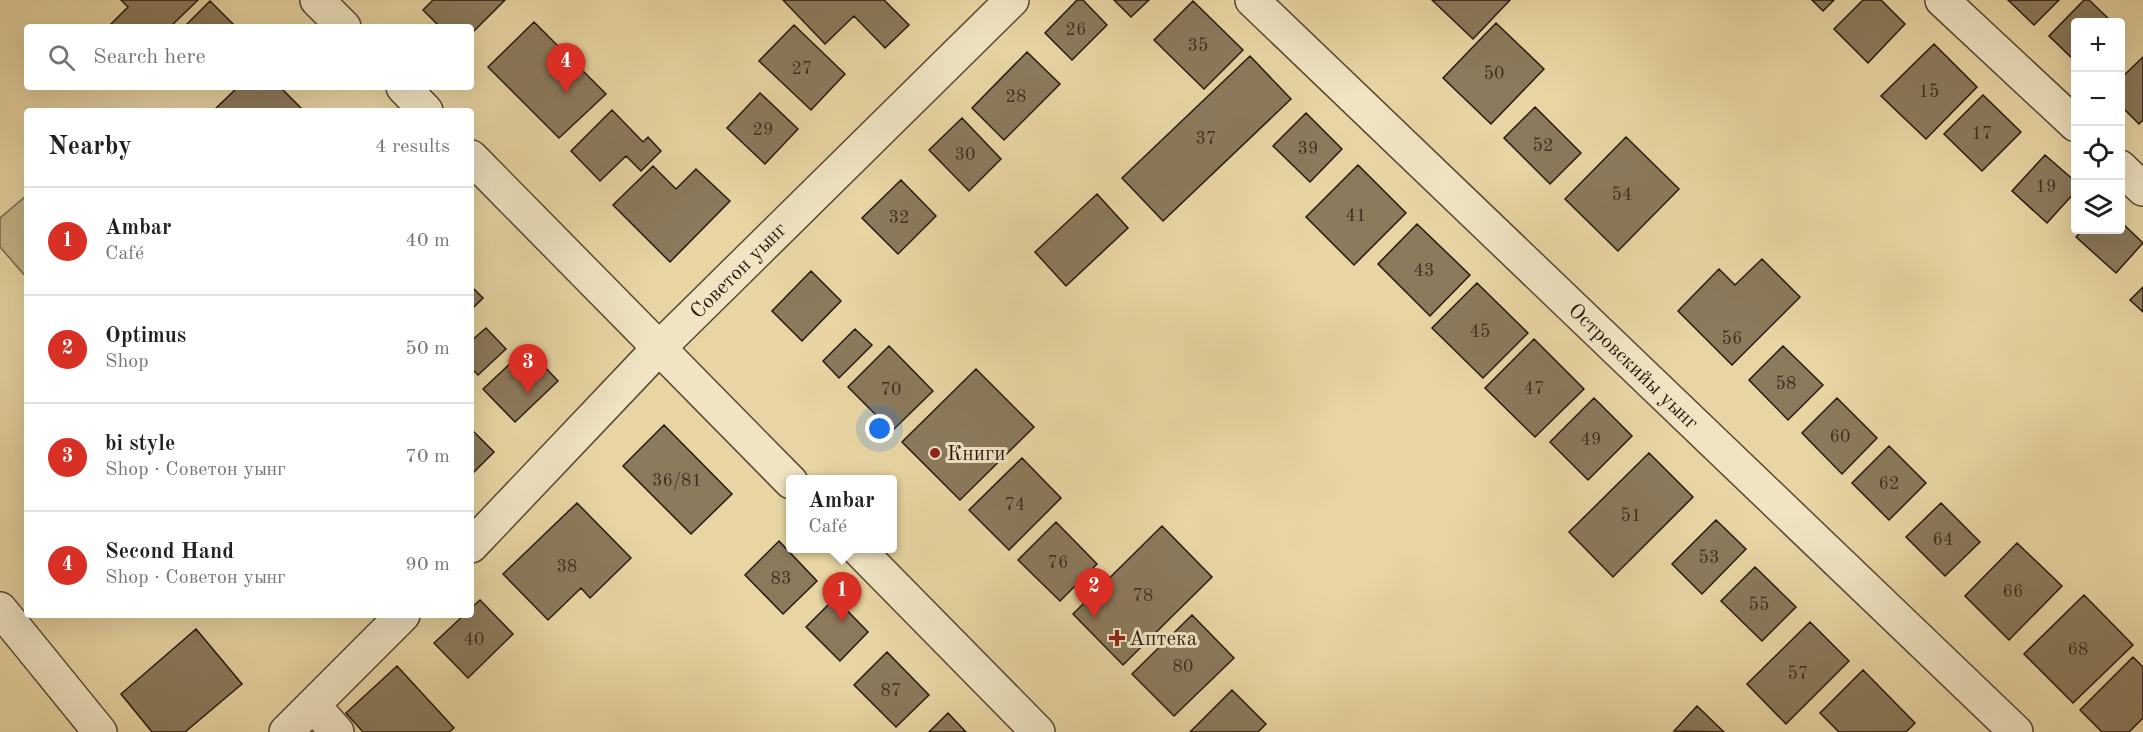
<!DOCTYPE html>
<meta charset="utf-8">
<style>
body{margin:0;font-family:"Old Standard TT",serif;background:#f2f2f2;color:#202124}
.controls{position:absolute;right:18px;top:18px;display:grid;overflow:hidden;border-radius:6px;box-shadow:0 6px 24px #0002}
.controls button{width:54px;height:54px;display:grid;place-items:center;padding:0;border:0;border-bottom:2px solid #e0e0e0;background:#fff;color:#202124;font:30px sans-serif}
.you{position:absolute;left:880px;top:429px;width:21px;height:21px;margin:-15px;border:4px solid #fff;border-radius:50%;background:#1a73e8;box-shadow:0 0 0 9px #1a73e833}
.badge{display:grid;place-items:center;width:39px;height:39px;border-radius:50%;background:#d93025;color:#fff;font-size:20px;font-weight:700}
.pin{position:absolute;translate:-50% -50px;filter:drop-shadow(0 2px 3px #0008)}
.pin::after{content:'';position:absolute;top:32px;width:21px;height:18px;background:inherit;clip-path:polygon(0 0,100% 0,50% 100%)}
.popup{position:absolute;left:786px;top:475px;width:111px;height:78px;box-sizing:border-box;display:grid;place-content:center;border-radius:6px;background:#fff;filter:drop-shadow(0 2px 4px #0005);font-size:20px;white-space:nowrap;color:#757577}
.popup b{font-size:22px;color:#202124}
.popup::after{content:'';position:absolute;left:50%;top:100%;margin-left:-12px;border:12px solid transparent;border-top-color:#fff}
.list{margin:0;padding:0;list-style:none}
h2{display:flex;justify-content:space-between;align-items:center;height:78px;margin:0;padding:0 24px;font-size:26px}
h2 small{font-size:20px;font-weight:400;color:#757577}
.list li{display:grid;grid-template-columns:39px 1fr auto;gap:18px;align-items:center;box-sizing:border-box;height:108px;padding:0 24px;border-top:2px solid #e0e0e0}
.list b{display:block;font-size:22px;white-space:nowrap}
.list p{margin:0;font-size:20px;white-space:nowrap;color:#757577}
.list em{font-size:20px;font-style:normal;color:#757577}
.icon{flex:none;width:33px;height:33px;fill:none;stroke:currentColor;stroke-width:2;stroke-linecap:round;stroke-linejoin:round}
.map{position:relative;flex:none;width:2143px;height:732px;overflow:hidden}
.search{position:absolute;background:#fff;box-shadow:0 6px 24px #0002;left:24px;top:24px;width:450px;height:66px;display:flex;align-items:center;gap:15px;box-sizing:border-box;padding:0 21px;border-radius:6px;color:#757577;font-size:22px}
.panel{position:absolute;background:#fff;box-shadow:0 6px 24px #0002;left:24px;top:108px;width:450px;height:510px;border-radius:6px}
.map>svg:first-child{display:block}
.green{fill:#c7b58a;stroke:#77664c;stroke-width:1.5}
.building{fill:#8b7a5c;stroke:#27180f;stroke-width:1.5}
.lines{fill:none;stroke-linecap:round;stroke-linejoin:round}
.minor-casing{stroke:#574734;stroke-width:36}
.minor{stroke:#f0e4c3;stroke-width:33}
.poi-dot{fill:#8f2418;stroke:#f0e4c3;stroke-width:2}
.labels{text-anchor:middle;stroke-width:6;stroke-linejoin:round;paint-order:stroke}
.number-label{font-size:18px;fill:#403022}
.street-label{font-size:21px;fill:#27180f;stroke:#f0e4c3}
.poi-label{font-size:21px;fill:#27180f;stroke:#f0e4c3;text-anchor:start}
</style>
<div class="map">
<svg width="2143" height="732" viewBox="0 0 2143 732">
<rect width="100%" height="100%" fill="#e8d5a3"/>
<filter id="stains"><feTurbulence type="fractalNoise" baseFrequency=".00333" numOctaves="4"/><feColorMatrix values="0 0 0 0 .2 0 0 0 0 .09 0 0 0 0 .02 0 0 0 .5 -.17"/></filter>
<radialGradient id="worn" r=".72"><stop offset=".6" stop-color="#630" stop-opacity="0"/><stop offset="1" stop-color="#630" stop-opacity=".3"/></radialGradient>
<path class="green" d="M27,195V278L0,247V218Z"/>
<path class="building" d="M121,0H198L170,27H108L128,7Z
M433,0H505L471,34V27H440L423,10Z
M783,0H884L909,25L885,48L854,16L825,44Z
M1077,0H1083L1107,25L1072,60L1045,33Z
M1114,0H1149L1131,17Z
M1432,0H1510L1473,39Z
M1812,0H1834L1823,11Z
M1863,0H1881L1905,24L1868,63L1834,29Z
M2008,0H2059L2034,25Z
M2084,0H2089L2112,22H2076V62L2049,36Z
M210,1L236,27H184Z
M1193,1L1243,50L1204,89L1154,40Z
M534,22L606,94L559,138L488,67Z
M1496,23L1544,69L1491,124L1443,78Z
M794,25L845,74L811,110L759,61Z
M1934,44L1977,87L1926,139L1881,96Z
M1027,52L1060,84L1004,140L972,108Z
M1250,56L1291,99L1163,221L1122,178Z
M2143,57V120L2139,124L2120,105V79Z
M238,87H280L304,111H213Z
M760,93L798,129L765,164L727,128Z
M1983,95L2021,132L1982,171L1944,134Z
M1535,107L1581,153L1550,184L1504,138Z
M612,110L643,142L648,137L661,151L641,171L626,156L600,181L571,151Z
M1306,113L1342,149L1310,182L1273,146Z
M962,118L1001,159L969,191L929,150Z
M1626,137L1679,189L1618,251L1565,199Z
M2045,155L2076,182V191L2047,223L2012,191Z
M1358,165L1406,213L1354,265L1306,217Z
M653,166L676,189L696,169L730,201L670,262L613,205Z
M901,180L936,216L898,254L862,218Z
M1097,194L1128,228L1066,286L1035,252Z
M2120,221L2143,243L2116,273L2076,237L2083,230H2120Z
M1417,224L1470,275L1430,316L1378,264Z
M1762,259L1800,297L1732,365L1678,311L1719,269L1735,285Z
M811,271L841,301L802,341L772,311Z
M1477,283L1528,333L1483,378L1432,328Z
M471,286L483,298L471,310Z
M2143,287V312L2130,300Z
M486,328L506,349L478,375L471,368V341Z
M855,329L872,345L839,378L823,361Z
M1534,339L1584,389L1535,437L1485,388Z
M889,346L933,391L892,431L848,387Z
M1783,346L1823,385L1788,420L1749,380Z
M527,348L558,381L515,422L483,389Z
M976,369L1034,427L960,500L902,442Z
M1594,398L1632,436L1588,480L1550,442Z
M1837,398L1877,438L1842,474L1802,433Z
M664,425L732,494L691,534L623,466Z
M471,429L494,452L471,475Z
M1889,446L1926,483L1889,520L1852,483Z
M1649,453L1693,497L1613,577L1569,532Z
M1022,458L1061,498L1009,550L969,510Z
M577,503L631,558L590,598L581,588L548,620L503,574Z
M1941,503L1980,542L1945,576L1906,537Z
M1716,520L1746,549L1702,594L1672,564Z
M1056,522L1097,564L1060,601L1018,560Z
M1162,526L1212,577L1123,665L1073,614Z
M779,541L817,581L783,614L745,575Z
M2017,543L2062,586L2009,640L1965,596Z
M1755,567L1796,607L1762,641L1721,601Z
M2084,595L2133,645L2073,703L2024,654Z
M835,598L868,632L840,661L806,627Z
M480,600L513,634L468,678L434,643L464,615H471V608Z
M1192,615L1234,658L1174,716L1132,674Z
M1810,622L1849,661L1786,724L1747,684Z
M196,629L242,684L185,732H152L121,694Z
M887,652L929,695L896,727L854,685Z
M2133,657L2143,667V718L2129,732H2102L2080,710Z
M397,666L454,728L449,732H363L346,713Z
M1863,670L1915,723L1906,732H1839L1820,713Z
M1232,690L1266,724L1258,732H1190Z
M1697,706L1724,732L1674,731Z
M948,713L966,732H929Z"/>
<g class="lines">
<defs>
<path id="minor" d="M317,0L344,27
M1252,0L2016,732
M1942,0L2076,125
M403,87L426,111
M471,157L791,482
M2120,167L2143,189
M471,546L659,348L1012,0
M857,548L1038,732
M0,609L100,732
M313,705L337,732
M286,732L403,615"/>
</defs>
<use href="#minor" class="minor-casing"/>
<use href="#minor" class="minor"/>
</g>
<g class="poi-dot">
<circle cx="935" cy="453" r="6"/>
<path d="M1114 629h6v6h6v6h-6v6h-6v-6h-6v-6h6z"/>
</g>
<g class="labels">
<g class="number-label">
<text x="1076" y="35">26</text>
<text x="1198" y="51">35</text>
<text x="802" y="74">27</text>
<text x="1494" y="79">50</text>
<text x="1929" y="97">15</text>
<text x="1016" y="102">28</text>
<text x="763" y="135">29</text>
<text x="1982" y="139">17</text>
<text x="1206" y="144">37</text>
<text x="1543" y="151">52</text>
<text x="1308" y="154">39</text>
<text x="965" y="160">30</text>
<text x="2046" y="192">19</text>
<text x="1622" y="200">54</text>
<text x="1356" y="221">41</text>
<text x="899" y="223">32</text>
<text x="1424" y="276">43</text>
<text x="1480" y="337">45</text>
<text x="1732" y="344">56</text>
<text x="1786" y="389">58</text>
<text x="1534" y="394">47</text>
<text x="891" y="395">70</text>
<text x="1840" y="442">60</text>
<text x="1591" y="445">49</text>
<text x="677" y="486">36/81</text>
<text x="1889" y="489">62</text>
<text x="1015" y="510">74</text>
<text x="1631" y="521">51</text>
<text x="1943" y="545">64</text>
<text x="1709" y="563">53</text>
<text x="1058" y="568">76</text>
<text x="567" y="572">38</text>
<text x="781" y="584">83</text>
<text x="2013" y="597">66</text>
<text x="1143" y="601">78</text>
<text x="1759" y="610">55</text>
<text x="474" y="645">40</text>
<text x="2078" y="655">68</text>
<text x="1183" y="672">80</text>
<text x="1798" y="679">57</text>
<text x="891" y="696">87</text>
</g>
<g class="street-label">
<text transform="translate(738 270) rotate(-45)" y="7">Советон уынг</text>
<text transform="translate(1634 366) rotate(44)" y="7">Островскийы уынг</text>
</g>
<g class="poi-label">
<text x="947" y="460">Книги</text>
<text x="1129" y="645">Аптека</text>
</g>
</g>
<rect width="100%" height="100%" filter="url(#stains)"/>
<rect width="100%" height="100%" fill="url(#worn)"/>
</svg>
<div class="controls">
<button>+</button>
<button>−</button>
<button><svg class="icon" aria-label="locate" viewBox="0 0 24 24"><circle cx="12" cy="12" r="6"/><path d="M12 2v4M12 18v4M2 12h4M18 12h4"/></svg></button>
<button><svg class="icon" aria-label="layers" viewBox="0 0 24 24"><path d="M12 4l9 5-9 5-9-5zM3 14l9 5 9-5"/></svg></button>
</div>
<div class="you"></div>
<div class="pin badge" style="left:842px;top:622px">1</div>
<div class="popup"><b>Ambar</b>Café</div>
<div class="pin badge" style="left:1094px;top:618px">2</div>
<div class="pin badge" style="left:528px;top:394px">3</div>
<div class="pin badge" style="left:566px;top:93px">4</div>
<div class="search"><svg class="icon" aria-label="search" viewBox="0 0 24 24"><circle cx="10" cy="10" r="6"/><path d="M15 15l6 6"/></svg>Search here</div>
<section class="panel">
<h2>Nearby<small>4 results</small></h2>
<ul class="list">
<li><span class="badge">1</span><div><b>Ambar</b><p>Café</p></div><em>40 m</em></li>
<li><span class="badge">2</span><div><b>Optimus</b><p>Shop</p></div><em>50 m</em></li>
<li><span class="badge">3</span><div><b>bi style</b><p>Shop · Советон уынг</p></div><em>70 m</em></li>
<li><span class="badge">4</span><div><b>Second Hand</b><p>Shop · Советон уынг</p></div><em>90 m</em></li>
</ul>
</section>
</div>
